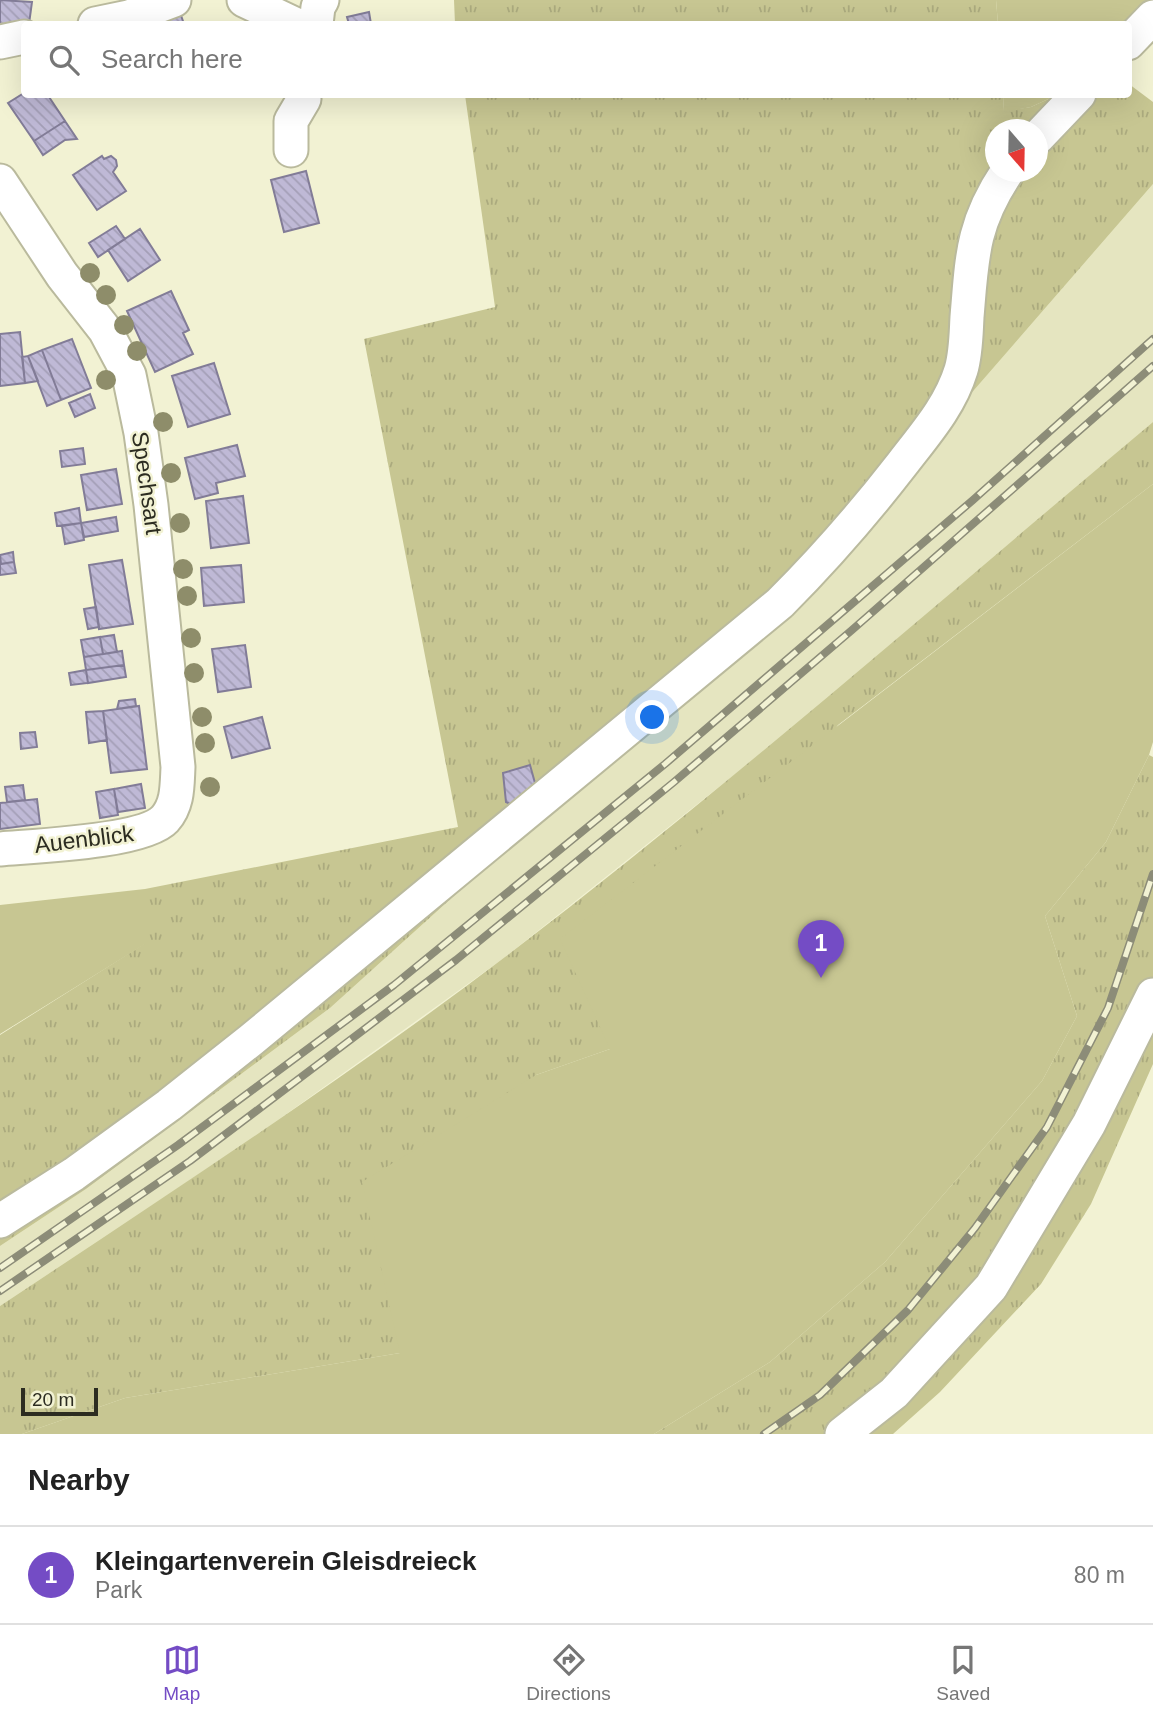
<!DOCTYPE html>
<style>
body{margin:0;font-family:Helvetica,sans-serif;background:#f6f6f6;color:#222}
.compass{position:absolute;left:985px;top:119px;width:63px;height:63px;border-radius:50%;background:#fff;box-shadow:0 7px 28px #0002;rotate:160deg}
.scale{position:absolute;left:21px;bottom:18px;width:77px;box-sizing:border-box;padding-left:7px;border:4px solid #2c2c21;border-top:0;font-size:19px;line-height:24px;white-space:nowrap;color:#2c2c21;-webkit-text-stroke:5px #f2f2d3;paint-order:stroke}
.you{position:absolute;left:653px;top:718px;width:24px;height:24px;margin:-18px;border:5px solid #fff;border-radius:50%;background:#1a73e8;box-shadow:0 0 0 10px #1a73e833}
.badge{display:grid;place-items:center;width:46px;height:46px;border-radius:50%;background:#744cc5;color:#fff;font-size:23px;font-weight:700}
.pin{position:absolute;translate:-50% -58px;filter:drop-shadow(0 2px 4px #0008)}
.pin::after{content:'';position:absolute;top:37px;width:24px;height:21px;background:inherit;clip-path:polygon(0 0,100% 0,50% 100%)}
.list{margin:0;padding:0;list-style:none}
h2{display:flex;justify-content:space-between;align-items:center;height:91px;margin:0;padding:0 28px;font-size:30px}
h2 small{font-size:23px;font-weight:400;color:#767676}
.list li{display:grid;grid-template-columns:46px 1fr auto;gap:21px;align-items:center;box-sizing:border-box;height:98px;padding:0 28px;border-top:2px solid #e0e0e0}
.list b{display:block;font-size:26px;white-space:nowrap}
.list p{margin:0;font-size:23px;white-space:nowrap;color:#767676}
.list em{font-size:23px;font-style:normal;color:#767676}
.icon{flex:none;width:38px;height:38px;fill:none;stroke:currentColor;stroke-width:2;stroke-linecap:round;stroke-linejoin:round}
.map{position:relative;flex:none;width:1153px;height:1434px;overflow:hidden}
.search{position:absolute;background:#fff;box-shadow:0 7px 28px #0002;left:21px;right:21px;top:21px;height:77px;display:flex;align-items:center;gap:18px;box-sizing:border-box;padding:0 24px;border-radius:7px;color:#767676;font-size:26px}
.sheet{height:189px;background:#fff}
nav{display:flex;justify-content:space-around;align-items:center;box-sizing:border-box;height:98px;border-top:2px solid #e0e0e0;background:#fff;font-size:19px;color:#767676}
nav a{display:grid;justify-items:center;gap:4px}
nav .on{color:#744cc5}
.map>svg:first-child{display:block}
.built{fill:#e5e5c0}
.grass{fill:url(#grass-tufts);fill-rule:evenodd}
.green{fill:#c7c692}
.building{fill:url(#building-back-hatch);stroke:#827c97;stroke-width:2}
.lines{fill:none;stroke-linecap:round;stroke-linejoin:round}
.minor-casing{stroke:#baba9d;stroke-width:37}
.minor{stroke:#fff;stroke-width:33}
.rail-casing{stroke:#8c8c78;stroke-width:8}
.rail{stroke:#f2f2d3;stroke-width:5;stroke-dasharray:16;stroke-linecap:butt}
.tree{fill:#8e8d6a}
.labels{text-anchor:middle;stroke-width:5;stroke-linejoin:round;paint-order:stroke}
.street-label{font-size:23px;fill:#2c2c21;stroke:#f2f2d3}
</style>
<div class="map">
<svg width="1153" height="1434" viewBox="0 0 1153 1434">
<defs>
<pattern id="grass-tufts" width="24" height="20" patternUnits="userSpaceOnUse" patternTransform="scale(1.75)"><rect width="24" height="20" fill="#c7c692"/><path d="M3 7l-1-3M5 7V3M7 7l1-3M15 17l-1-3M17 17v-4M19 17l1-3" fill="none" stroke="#abaa7e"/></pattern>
<pattern id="building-back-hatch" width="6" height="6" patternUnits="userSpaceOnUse" patternTransform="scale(1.75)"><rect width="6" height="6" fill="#bfb9d6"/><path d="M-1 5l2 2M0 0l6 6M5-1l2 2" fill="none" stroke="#a49fb7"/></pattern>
</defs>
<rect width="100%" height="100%" fill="#f2f2d3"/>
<path class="built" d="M1153,184V422L783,736L504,958L250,1140L0,1306V1246L86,1189L330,1008L592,771L948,420Z"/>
<path class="grass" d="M454,0H996L998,24H455Z
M1129,84L1153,102V184L948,420L592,771L330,1008L86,1189L0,1246V1035L144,944L145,889L458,827L364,339L495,307L465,95L1003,94L1004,111L1031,107L1057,95L1128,94ZM996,130H1038V172H996Z
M1153,422V484L838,725L610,1049L536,1075L400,1353L125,1398L22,1434H0V1306C170,1193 342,1081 505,957C728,787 938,602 1153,422Z
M1149,755L1153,757V1064L1091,1204L1041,1284L940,1392L893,1434H654L770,1362L885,1262L1042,1081L1077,1016L1045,916L1106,842Z"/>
<path class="green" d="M996,0H1153V26L998,24Z
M1003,95H1057L1031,107L1004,112Z
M1153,484V742L1149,755L1106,842L1045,916L1077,1016L1042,1081L885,1262L770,1362L654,1434H22L125,1398L400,1353L362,1182L536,1075L610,1049L560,939Z
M145,889V944L0,1034V905Z"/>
<path class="building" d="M0,0L32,2L29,24L0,36Z
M178,7L184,24H157L154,15Z
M369,12L371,24H349L347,17Z
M24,93V94H47L65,121L34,141L8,103Z
M65,121L77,139L65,140L43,155L34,141Z
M102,156L104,159L111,156L116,160L117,166L113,172L126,191L97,210L73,175Z
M306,171L319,223L284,232L271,180Z
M116,226L125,239L98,257L89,243Z
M140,229L160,260L128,281L108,250Z
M171,291L189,330L183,333L193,354L155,372L127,311Z
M20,332L25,383L0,386V334Z
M72,339L91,388L61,400L42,350Z
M42,350L61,400L47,406L28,356Z
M28,356L38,381L25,383L22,357Z
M214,363L230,414L188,427L172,376Z
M90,394L95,408L75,417L69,403Z
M237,445L245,476L216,483L218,493L195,499L185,458Z
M83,448L85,464L62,467L60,451Z
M116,469L122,504L87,510L81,475Z
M243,496L249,543L211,548L206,501Z
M79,508L81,523L57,526L55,513Z
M116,517L118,531L84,537L81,523Z
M81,523L84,540L65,544L62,526Z
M13,552L14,562L1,564L0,555Z
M122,560L133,624L99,629L89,565Z
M14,562L16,573L0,575V564Z
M241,565L244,602L204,606L201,568Z
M96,607L99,627L88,629L84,609Z
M114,635L117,652L103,654L100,637Z
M100,637L103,654L84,657L81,640Z
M245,645L251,687L218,692L212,649Z
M122,651L124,665L86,670L84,657Z
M124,665L126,677L88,683L86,670Z
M86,670L88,683L71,685L69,673Z
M135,699L136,706L117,709L119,701Z
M139,706L147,769L111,773L103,711Z
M103,711L107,740L89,743L86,712Z
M262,717L270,748L232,758L224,727Z
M35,732L37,747L21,749L20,733Z
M530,765L538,794L520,809L506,802L503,773Z
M141,784L145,808L118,812L114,789Z
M23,785L25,800L7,802L5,787Z
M114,789L118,815L100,818L96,792Z
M37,799L40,824L0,829V803Z"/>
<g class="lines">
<defs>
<path id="minor" d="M244,0L294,24
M95,24L129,17L174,0
M316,24L318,7L322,0
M0,42L24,37
M1128,43L1153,17
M1038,137L1079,94
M291,150V121L304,99L303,94
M0,181L62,275L105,330L129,375L141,433L151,505L178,767C177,786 178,804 165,819C144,842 34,846 0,849
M0,1221L74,1174L169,1105L251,1040L780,603C824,559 864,513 902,464C925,434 950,406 961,370C966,353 966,335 967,317C972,257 972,224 1007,172
M842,1434L894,1393L991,1287L1089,1124L1153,995"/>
</defs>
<use href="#minor" class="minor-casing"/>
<use href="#minor" class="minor"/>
<defs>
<path id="rail" d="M0,1268L178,1145L394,985L665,764L973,500L1153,339
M0,1291L190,1161L456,960L674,782L852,630L1153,366
M764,1434L820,1395L908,1310L975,1228L1047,1127L1108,1008L1153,874"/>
</defs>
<use href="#rail" class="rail-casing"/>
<use href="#rail" class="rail"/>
</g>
<g class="tree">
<circle cx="90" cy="273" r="10"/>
<circle cx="106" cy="295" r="10"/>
<circle cx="124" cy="325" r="10"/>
<circle cx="137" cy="351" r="10"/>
<circle cx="106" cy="380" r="10"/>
<circle cx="163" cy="422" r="10"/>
<circle cx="171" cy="473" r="10"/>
<circle cx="180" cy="523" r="10"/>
<circle cx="183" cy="569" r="10"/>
<circle cx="187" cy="596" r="10"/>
<circle cx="191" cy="638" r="10"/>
<circle cx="194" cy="673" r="10"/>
<circle cx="202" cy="717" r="10"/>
<circle cx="205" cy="743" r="10"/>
<circle cx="210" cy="787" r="10"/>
</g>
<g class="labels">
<g class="street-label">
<text transform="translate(147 483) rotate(82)" y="8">Spechsart</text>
<text transform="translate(84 839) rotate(-7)" y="8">Auenblick</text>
</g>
</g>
</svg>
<svg class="compass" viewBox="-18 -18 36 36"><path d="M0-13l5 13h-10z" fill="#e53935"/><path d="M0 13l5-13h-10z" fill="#767676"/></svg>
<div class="scale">20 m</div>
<div class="you"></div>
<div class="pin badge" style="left:821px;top:978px">1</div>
<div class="search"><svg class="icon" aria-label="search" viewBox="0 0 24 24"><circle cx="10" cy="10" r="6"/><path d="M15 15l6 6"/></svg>Search here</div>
</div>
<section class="sheet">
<h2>Nearby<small></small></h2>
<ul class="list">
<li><span class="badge">1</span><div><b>Kleingartenverein Gleisdreieck</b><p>Park</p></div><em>80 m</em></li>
</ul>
</section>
<nav>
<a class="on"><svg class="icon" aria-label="map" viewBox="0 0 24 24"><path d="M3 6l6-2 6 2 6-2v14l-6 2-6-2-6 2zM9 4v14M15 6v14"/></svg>Map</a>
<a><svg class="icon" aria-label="directions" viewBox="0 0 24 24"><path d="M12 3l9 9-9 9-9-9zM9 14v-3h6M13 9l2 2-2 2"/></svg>Directions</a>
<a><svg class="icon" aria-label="saved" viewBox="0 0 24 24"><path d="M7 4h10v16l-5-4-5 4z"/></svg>Saved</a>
</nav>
